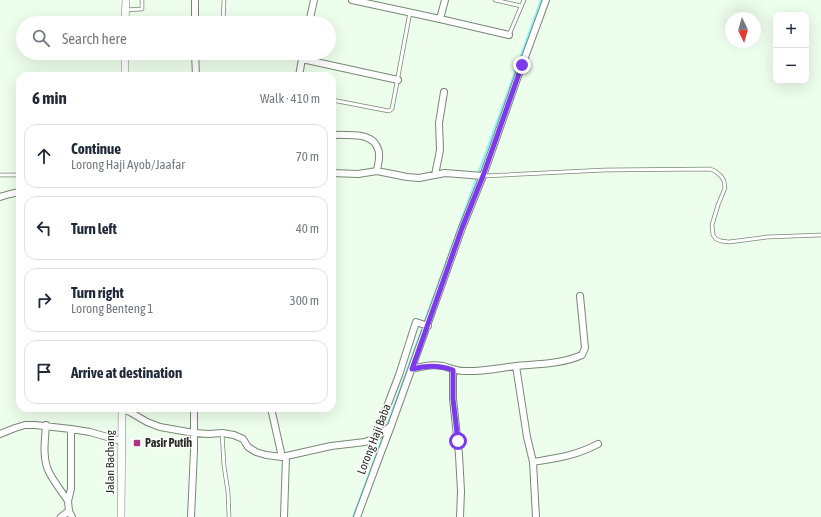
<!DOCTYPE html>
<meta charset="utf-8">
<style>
body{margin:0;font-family:"Asap Condensed",sans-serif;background:#f2f2f3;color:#1f2937}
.controls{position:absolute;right:12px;top:12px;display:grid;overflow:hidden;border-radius:8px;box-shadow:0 4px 16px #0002}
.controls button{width:36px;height:36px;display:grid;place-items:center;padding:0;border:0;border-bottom:1px solid #e0e1e3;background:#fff;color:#1f2937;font:20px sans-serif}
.compass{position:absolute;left:725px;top:12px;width:36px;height:36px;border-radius:50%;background:#fff;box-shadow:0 4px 16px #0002;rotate:175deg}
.stop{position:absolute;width:12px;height:12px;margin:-9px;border:3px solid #7c3aed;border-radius:50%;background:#fff}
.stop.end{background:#7c3aed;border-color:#fff;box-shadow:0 1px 4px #0008}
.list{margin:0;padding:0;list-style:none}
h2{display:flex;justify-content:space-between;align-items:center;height:52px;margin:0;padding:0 16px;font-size:17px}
h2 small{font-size:13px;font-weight:400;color:#747a83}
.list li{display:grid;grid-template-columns:26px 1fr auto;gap:12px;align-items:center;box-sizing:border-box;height:64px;margin:0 8px 8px;padding:0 8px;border:1px solid #e0e1e3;border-radius:12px}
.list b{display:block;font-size:15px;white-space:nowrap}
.list p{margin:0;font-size:13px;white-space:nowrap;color:#747a83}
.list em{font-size:13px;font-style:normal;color:#747a83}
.icon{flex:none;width:22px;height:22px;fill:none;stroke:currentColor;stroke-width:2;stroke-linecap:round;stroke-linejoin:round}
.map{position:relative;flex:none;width:821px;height:517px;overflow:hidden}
.search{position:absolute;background:#fff;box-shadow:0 4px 16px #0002;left:16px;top:16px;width:320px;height:44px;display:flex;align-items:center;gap:10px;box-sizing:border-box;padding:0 14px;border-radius:22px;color:#747a83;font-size:15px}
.panel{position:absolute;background:#fff;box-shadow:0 4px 16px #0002;left:16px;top:72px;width:320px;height:340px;border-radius:12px}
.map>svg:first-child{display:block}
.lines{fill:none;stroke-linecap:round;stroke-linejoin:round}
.stream{stroke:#85f4fe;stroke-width:2}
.service-casing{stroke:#798777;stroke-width:4.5}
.minor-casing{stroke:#798777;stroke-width:8}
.tertiary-casing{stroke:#798777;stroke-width:8}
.service{stroke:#fff;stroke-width:3}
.minor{stroke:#fff;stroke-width:6}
.tertiary{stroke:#fff;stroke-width:7}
.route{stroke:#7c3aed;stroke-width:5}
.poi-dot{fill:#b13280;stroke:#fff;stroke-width:1.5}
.labels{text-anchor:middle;stroke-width:3;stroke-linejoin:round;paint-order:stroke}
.street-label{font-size:12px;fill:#292f28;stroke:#fff}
.poi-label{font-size:12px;font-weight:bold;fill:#292f28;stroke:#fff;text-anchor:start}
</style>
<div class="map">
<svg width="821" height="517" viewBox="0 0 821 517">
<rect width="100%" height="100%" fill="#eefeec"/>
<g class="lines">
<path class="stream" d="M386,428L541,0
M353,517L384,434"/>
<defs>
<path id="service" d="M495,0L521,6
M125,10L142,9V0
M223,23L224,0
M509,35L524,0
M332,100L389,111L392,109L410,12
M0,175H20
M483,176L605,170L710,169L715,171L721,176L724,181L725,188L718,205L712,225L713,235L716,239L721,241L729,242L767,237L821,235
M222,433L224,466L228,492L229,517"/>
<path id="minor" d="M352,0L440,19L509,35
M440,19L445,0
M195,23V0
M309,23L314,0
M195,53L196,76
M243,53L248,54
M302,59L398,80
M299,76L303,53
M332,136C337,134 343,135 348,135C359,135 374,136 378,149C381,155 378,164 377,171
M332,173L358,174L377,171L407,177L419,178L445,173L483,176
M435,175L440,150L439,123L444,92
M0,197L10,194L20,192
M516,366C538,364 562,364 582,355L585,348L580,296
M412,369C422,366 433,364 443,366C450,368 456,371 464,371C481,372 499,368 516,366L527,437L533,462L536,517
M453,370V399L459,455L461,491L460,517
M271,408L282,457
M122,409L130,412L147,422L160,427L194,433L209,434L222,433L234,435L243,439L248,447L256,452L266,455L282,457L331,446L365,442L375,438L391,426
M46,425C45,440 42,458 49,472C54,482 62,492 68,501
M71,429V489L68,501L69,511L72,517
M0,434L15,428L25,425H35L71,429L90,432L121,441
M375,438L399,375L416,322L428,326
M533,462C558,458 575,456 598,444
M61,517L69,511
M191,517L194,450V408
M284,517L286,456
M357,517L377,463L391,426L462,228L483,176L517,79L546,0"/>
<path id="tertiary" d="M125,23L126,0
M125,76V53
M121,517L122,408"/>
</defs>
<use href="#service" class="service-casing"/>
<use href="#minor" class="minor-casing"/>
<use href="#tertiary" class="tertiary-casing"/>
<use href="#service" class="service"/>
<use href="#minor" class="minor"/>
<use href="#tertiary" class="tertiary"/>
</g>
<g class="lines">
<path class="route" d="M458,441L453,399V370C439,365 427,365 412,369L462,228L483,176L522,65"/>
</g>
<rect class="poi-dot" x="133" y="439" width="8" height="8" rx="2"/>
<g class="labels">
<g class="street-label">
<text transform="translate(374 439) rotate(-69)" y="4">Lorong Haji Baba</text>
<text transform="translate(110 462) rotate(-90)" y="4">Jalan Bachang</text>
</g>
<g class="poi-label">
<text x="145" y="447">Pasir Putih</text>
</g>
</g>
</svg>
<div class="controls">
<button>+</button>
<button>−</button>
</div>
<svg class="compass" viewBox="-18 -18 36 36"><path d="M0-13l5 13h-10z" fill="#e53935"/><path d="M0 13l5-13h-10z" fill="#747a83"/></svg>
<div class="stop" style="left:458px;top:441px"></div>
<div class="stop end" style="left:522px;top:65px"></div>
<div class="search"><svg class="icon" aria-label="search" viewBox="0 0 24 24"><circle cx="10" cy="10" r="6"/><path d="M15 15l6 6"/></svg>Search here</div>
<section class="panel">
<h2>6 min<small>Walk · 410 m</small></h2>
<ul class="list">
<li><svg class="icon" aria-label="ahead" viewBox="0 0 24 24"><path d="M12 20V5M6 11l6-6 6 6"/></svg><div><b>Continue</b><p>Lorong Haji Ayob/Jaafar</p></div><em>70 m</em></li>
<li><svg class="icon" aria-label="left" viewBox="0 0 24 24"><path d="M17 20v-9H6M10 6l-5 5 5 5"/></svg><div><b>Turn left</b></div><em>40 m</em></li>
<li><svg class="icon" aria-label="right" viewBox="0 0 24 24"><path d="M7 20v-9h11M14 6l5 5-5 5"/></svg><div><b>Turn right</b><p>Lorong Benteng 1</p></div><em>300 m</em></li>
<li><svg class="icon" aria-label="arrive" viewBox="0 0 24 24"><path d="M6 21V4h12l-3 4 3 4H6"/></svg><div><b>Arrive at destination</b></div></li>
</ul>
</section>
</div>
